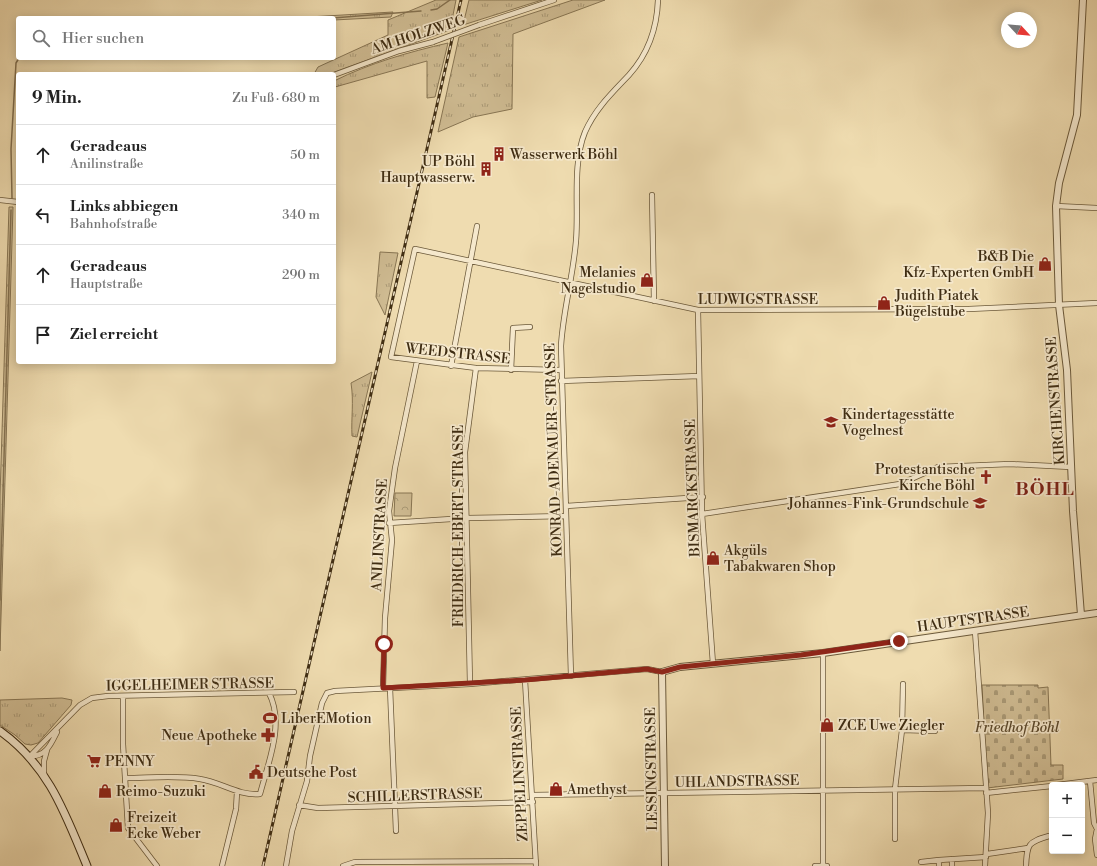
<!DOCTYPE html>
<html lang="de">
<meta charset="utf-8">
<style>
body{margin:0;font-family:"Libre Bodoni",serif;background:#f2f2f2;color:#222}
.controls{position:absolute;right:12px;bottom:12px;display:grid;overflow:hidden;border-radius:4px;box-shadow:0 2px 10px #0003}
.controls button{width:36px;height:36px;display:grid;place-items:center;padding:0;border:0;border-bottom:1px solid #e0e0e0;background:#fff;color:#222;font:20px sans-serif}
.compass{position:absolute;left:1001px;top:12px;width:36px;height:36px;border-radius:50%;background:#fff;box-shadow:0 2px 10px #0003;rotate:116deg}
.stop{position:absolute;width:12px;height:12px;margin:-9px;border:3px solid #8f2418;border-radius:50%;background:#fff}
.stop.end{background:#8f2418;border-color:#fff;box-shadow:0 1px 4px #0008}
.list{margin:0;padding:0;list-style:none}
h2{display:flex;justify-content:space-between;align-items:center;height:52px;margin:0;padding:0 16px;font-size:17px}
h2 small{font-size:13px;font-weight:400;color:#767676}
.list li{display:grid;grid-template-columns:26px 1fr auto;gap:12px;align-items:center;box-sizing:border-box;height:60px;padding:0 16px;border-top:1px solid #e0e0e0}
.list b{display:block;font-size:15px;white-space:nowrap}
.list p{margin:0;font-size:13px;white-space:nowrap;color:#767676}
.list em{font-size:13px;font-style:normal;color:#767676}
.icon{flex:none;width:22px;height:22px;fill:none;stroke:currentColor;stroke-width:2;stroke-linecap:round;stroke-linejoin:round}
.map{position:relative;flex:none;width:1097px;height:866px;overflow:hidden}
.search{position:absolute;background:#fff;box-shadow:0 2px 10px #0003;left:16px;top:16px;width:320px;height:44px;display:flex;align-items:center;gap:10px;box-sizing:border-box;padding:0 14px;border-radius:4px;color:#767676;font-size:15px}
.panel{position:absolute;background:#fff;box-shadow:0 2px 10px #0003;left:16px;top:72px;width:320px;height:292px;border-radius:4px}
.map>svg:first-child{display:block}
.grass{fill:url(#grass-tufts);stroke:#887654}
.cemetery{fill:url(#cemetery-stones);stroke:#887654}
.park{fill:url(#park-crowns);stroke:#887654}
.lines{fill:none;stroke-linecap:round;stroke-linejoin:round}
.stream{stroke:#857251;stroke-width:1.5}
.minor-casing{stroke:#6b593a;stroke-width:6}
.tertiary-casing{stroke:#6b593a;stroke-width:8}
.secondary-casing{stroke:#3f2d13;stroke-width:9}
.minor{stroke:#f5e8cc;stroke-width:4.5}
.tertiary{stroke:#f5e8cc;stroke-width:6}
.secondary{stroke:#f5e8cc;stroke-width:7}
.rail-casing{stroke:#3f2d13;stroke-width:3}
.rail{stroke:#f5e8cc;stroke-width:1.5;stroke-dasharray:4.5;stroke-linecap:butt}
.minor-bridge-casing{stroke:#6b593a;stroke-width:6;stroke-linecap:butt}
.minor-bridge{stroke:#f5e8cc;stroke-width:4.5}
.route{stroke:#8f2418;stroke-width:5}
.labels{text-anchor:middle;stroke-width:3.5;stroke-linejoin:round;paint-order:stroke}
.street-label{font-size:14px;fill:#3f2d13;stroke:#f5e8cc}
.poi-label{font-size:14px;fill:#3f2d13;stroke:#f5e8cc;text-anchor:start}
.park-label{font-size:14px;font-style:italic;fill:#5c4a2d;stroke:#f5e8cc}
.district-label{font-size:18px;font-weight:bold;letter-spacing:1px;fill:#7a1f14;stroke:#f5e8cc}
</style>
<div class="map">
<svg width="1097" height="866" viewBox="0 0 1097 866">
<defs>
<pattern id="grass-tufts" width="24" height="20" patternUnits="userSpaceOnUse"><rect width="24" height="20" fill="#d1be95"/><path d="M3 7l-1-3M5 7V3M7 7l1-3M15 17l-1-3M17 17v-4M19 17l1-3" fill="none" stroke="#ab9b78"/></pattern>
<pattern id="cemetery-stones" width="16" height="16" patternUnits="userSpaceOnUse"><rect width="16" height="16" fill="#d1be95"/><path d="M2 7V4a2 2 0 0 1 4 0v3zM10 15v-3a2 2 0 0 1 4 0v3z" fill="#ab9b78"/></pattern>
<pattern id="park-crowns" width="20" height="18" patternUnits="userSpaceOnUse"><rect width="20" height="18" fill="#d1be95"/><path d="M2 6a3 3 0 1 1 6 0M12 15a3 3 0 1 1 6 0" fill="none" stroke="#ab9b78"/></pattern>
</defs>
<rect width="100%" height="100%" fill="#efdcb0"/>
<filter id="stains"><feTurbulence type="fractalNoise" baseFrequency=".005" numOctaves="4"/><feColorMatrix values="0 0 0 0 .2 0 0 0 0 .09 0 0 0 0 .02 0 0 0 .5 -.17"/></filter>
<radialGradient id="worn" r=".72"><stop offset=".6" stop-color="#630" stop-opacity="0"/><stop offset="1" stop-color="#630" stop-opacity=".3"/></radialGradient>
<path class="grass" d="M436,0H456L450,30L329,74H314L318,67L388,35V20Z
M469,0H542L463,25Z
M573,0H605L513,34L512,109L473,117L438,132L459,37Z
M393,12L391,17L334,20V18H292Z
M448,43L435,97L427,98V61L335,87L334,115V81C370,63 409,52 448,43Z
M9,207H13L0,651V496Z
M380,252L398,253L385,315L376,297Z
M372,372L357,437L352,436C351,418 354,402 351,383Z
M62,698L72,700L71,705L38,743L31,745L25,744L15,735L0,725V700Z"/>
<path class="cemetery" d="M982,685H1038V688L1048,687L1051,765H1063V779L987,788Z"/>
<path class="park" d="M395,493H412L411,516H394Z"/>
<g class="lines">
<path class="stream" d="M431,10L437,9L450,0
M333,18L421,11
M12,198L11,149L16,63L19,58
M0,600L11,210"/>
<defs>
<path id="minor" d="M479,25L554,0
M334,75L399,51L433,42
M652,195L654,301
M0,200L18,202
M1056,206L1097,208
M698,310L702,514L713,664
M451,366L477,226
M511,370L513,328L530,327
M561,370L476,368L391,357L415,249L698,310L969,309L1097,303
M561,381L699,376
M566,506L703,497
M702,514L900,484L938,467L1010,464L1071,467
M389,523L467,518L566,516
M975,631L988,813L985,866
M571,676L561,346C563,311 573,277 576,241C579,207 572,164 585,132C595,109 612,93 629,75C648,54 657,28 658,0
M525,680L536,866
M470,684L465,452L476,368
M383,688L385,618L392,540L389,511L395,468L417,361
M390,688L396,831
M123,696V744L128,828L157,866
M902,730L935,731
M30,756L80,705L92,698L108,696L294,692
M30,756C46,757 51,744 57,732
M44,774V761L47,750
M125,778C149,778 176,775 200,779C221,782 238,796 260,794C268,763 285,724 269,693
M1090,781L1094,823L1097,829
M1057,785L1097,780
M986,793L1052,786
M532,795L985,788
M299,805L318,808L533,802
M1097,829L1095,839L1097,855
M895,839V789L902,730L903,684
M987,854L1028,848
M952,859V866
M921,862L939,860
M222,866L236,809L237,792
M286,866L292,831L307,781L310,756L322,703L327,693L335,691L470,684L647,669L662,672
M343,866L355,862L536,861
M815,866H827
M823,866V653
M939,866V860L986,857
M1026,866C1027,844 1028,842 1049,836"/>
<path id="tertiary" d="M1081,615L1073,511L1067,370L1059,305L1056,206L1059,183L1077,115L1083,0
M665,866L662,672L680,667L823,653L1097,613"/>
<path id="secondary" d="M0,731C49,766 65,813 87,866"/>
</defs>
<use href="#minor" class="minor-casing"/>
<use href="#tertiary" class="tertiary-casing"/>
<use href="#secondary" class="secondary-casing"/>
<use href="#minor" class="minor"/>
<use href="#tertiary" class="tertiary"/>
<use href="#secondary" class="secondary"/>
<defs>
<path id="rail" d="M263,866L461,0"/>
</defs>
<use href="#rail" class="rail-casing"/>
<use href="#rail" class="rail"/>
<defs>
<path id="minor-bridge" d="M433,42L479,25"/>
</defs>
<use href="#minor-bridge" class="minor-bridge-casing"/>
<use href="#minor-bridge" class="minor-bridge"/>
</g>
<g class="lines">
<path class="route" d="M384,644L383,688L525,680L647,669L662,672L680,667L801,655L899,641"/>
</g>
<defs>
<symbol id="building-bare" viewBox="-9 -9 18 18"><path d="M-4-6H4V6H1V3H-1V6H-4ZM-2.5-4.3h1.7v1.8h-1.7ZM.8-4.3h1.7v1.8H.8ZM-2.5-1h1.7V.8h-1.7ZM.8-1h1.7V.8H.8Z" fill="#8f2418" stroke="#f5e8cc" stroke-width="2.5" paint-order="stroke"/></symbol>
<symbol id="shop-bare" viewBox="-9 -9 18 18"><path d="M-5-2.5h2.3a2.7 3.5 0 0 1 5.4 0H5L5.5 6h-11ZM-1.5-2.5h3a1.5 2.3 0 0 0-3 0Z" fill="#8f2418" stroke="#f5e8cc" stroke-width="2.5" paint-order="stroke"/></symbol>
<symbol id="school-bare" viewBox="-9 -9 18 18"><path d="M0-5L7-2L0 1L-7-2ZM-4 1L0 2.5L4 1V4Q0 6-4 4Z" fill="#8f2418" stroke="#f5e8cc" stroke-width="2.5" paint-order="stroke"/></symbol>
<symbol id="church-bare" viewBox="-9 -9 18 18"><path d="M-1.2-6h2.4v3.5h3.3v2.4h-3.3V6h-2.4V-.1h-3.3v-2.4h3.3Z" fill="#8f2418" stroke="#f5e8cc" stroke-width="2.5" paint-order="stroke"/></symbol>
<symbol id="stadium-bare" viewBox="-9 -9 18 18"><path d="M0-5a6.5 5 0 1 0 0 10a6.5 5 0 1 0 0-10ZM-3.5-1.8h7v3.6h-7Z" fill="#8f2418" stroke="#f5e8cc" stroke-width="2.5" paint-order="stroke"/></symbol>
<symbol id="pharmacy-bare" viewBox="-9 -9 18 18"><path d="M-2-6h4v4h4v4h-4v4h-4v-4h-4v-4h4Z" fill="#8f2418" stroke="#f5e8cc" stroke-width="2.5" paint-order="stroke"/></symbol>
<symbol id="supermarket-bare" viewBox="-9 -9 18 18"><path d="M-6-5.5h2.5l.6 2H6L4.5 2H-2.5L-4.4-4H-6ZM-1.5 3.2a1.3 1.3 0 1 0 .1 0ZM3 3.2a1.3 1.3 0 1 0 .1 0Z" fill="#8f2418" stroke="#f5e8cc" stroke-width="2.5" paint-order="stroke"/></symbol>
<symbol id="civic-bare" viewBox="-9 -9 18 18"><path d="M-.6-6.5H3V-4.5H.6V-3L4-1V1h2V6H-6V1h2V-1L-.6-3ZM-1.2 2.5V6h2.4V2.5Z" fill="#8f2418" stroke="#f5e8cc" stroke-width="2.5" paint-order="stroke"/></symbol>
</defs>
<g fill-rule="evenodd">
<use href="#building-bare" x="489" y="144" width="20" height="20"/>
<use href="#building-bare" x="476" y="159" width="20" height="20"/>
<use href="#shop-bare" x="1035" y="254" width="20" height="20"/>
<use href="#shop-bare" x="637" y="270" width="20" height="20"/>
<use href="#shop-bare" x="874" y="293" width="20" height="20"/>
<use href="#school-bare" x="821" y="412" width="20" height="20"/>
<use href="#church-bare" x="976" y="467" width="20" height="20"/>
<use href="#school-bare" x="970" y="493" width="20" height="20"/>
<use href="#shop-bare" x="703" y="548" width="20" height="20"/>
<use href="#stadium-bare" x="260" y="708" width="20" height="20"/>
<use href="#shop-bare" x="817" y="715" width="20" height="20"/>
<use href="#pharmacy-bare" x="258" y="725" width="20" height="20"/>
<use href="#supermarket-bare" x="84" y="751" width="20" height="20"/>
<use href="#civic-bare" x="246" y="762" width="20" height="20"/>
<use href="#shop-bare" x="546" y="779" width="20" height="20"/>
<use href="#shop-bare" x="95" y="781" width="20" height="20"/>
<use href="#shop-bare" x="106" y="815" width="20" height="20"/>
</g>
<g class="labels">
<g class="street-label">
<text transform="translate(418 34) rotate(-18)" y="5">AM HOLZWEG</text>
<text x="758" y="304">LUDWIGSTRASSE</text>
<text transform="translate(458 353) rotate(6)" y="5">WEEDSTRASSE</text>
<text transform="translate(1055 401) rotate(-94)" y="5">KIRCHENSTRASSE</text>
<text transform="translate(553 450) rotate(-92)" y="5">KONRAD-ADENAUER-STRASSE</text>
<text transform="translate(692 488) rotate(-92)" y="5">BISMARCKSTRASSE</text>
<text transform="translate(458 526) rotate(-90)" y="5">FRIEDRICH-EBERT-STRASSE</text>
<text transform="translate(379 535) rotate(-87)" y="5">ANILINSTRASSE</text>
<text transform="translate(973 619) rotate(-8)" y="5">HAUPTSTRASSE</text>
<text transform="translate(190 684) rotate(-1)" y="5">IGGELHEIMER STRASSE</text>
<text transform="translate(651 769) rotate(-91)" y="5">LESSINGSTRASSE</text>
<text transform="translate(519 774) rotate(-93)" y="5">ZEPPELINSTRASSE</text>
<text transform="translate(737 781) rotate(-1)" y="5">UHLANDSTRASSE</text>
<text transform="translate(415 795) rotate(-2)" y="5">SCHILLERSTRASSE</text>
</g>
<g class="poi-label">
<text x="510" y="159">Wasserwerk Böhl</text>
<text x="475" y="166" text-anchor="end">UP Böhl<tspan x="475" dy="16">Hauptwasserw.</tspan></text>
<text x="1034" y="261" text-anchor="end">B&amp;B Die<tspan x="1034" dy="16">Kfz-Experten GmbH</tspan></text>
<text x="636" y="277" text-anchor="end">Melanies<tspan x="636" dy="16">Nagelstudio</tspan></text>
<text x="895" y="300">Judith Piatek<tspan x="895" dy="16">Bügelstube</tspan></text>
<text x="842" y="419">Kindertagesstätte<tspan x="842" dy="16">Vogelnest</tspan></text>
<text x="975" y="474" text-anchor="end">Protestantische<tspan x="975" dy="16">Kirche Böhl</tspan></text>
<text x="969" y="508" text-anchor="end">Johannes-Fink-Grundschule</text>
<text x="724" y="555">Akgüls<tspan x="724" dy="16">Tabakwaren Shop</tspan></text>
<text x="281" y="723">LiberEMotion</text>
<text x="838" y="730">ZCE Uwe Ziegler</text>
<text x="257" y="740" text-anchor="end">Neue Apotheke</text>
<text x="105" y="766">PENNY</text>
<text x="267" y="777">Deutsche Post</text>
<text x="567" y="794">Amethyst</text>
<text x="116" y="796">Reimo-Suzuki</text>
<text x="127" y="822">Freizeit<tspan x="127" dy="16">Ecke Weber</tspan></text>
</g>
<g class="park-label">
<text x="1017" y="732">Friedhof Böhl</text>
</g>
<g class="district-label">
<text x="1045" y="495">BÖHL</text>
</g>
</g>
<rect width="100%" height="100%" filter="url(#stains)"/>
<rect width="100%" height="100%" fill="url(#worn)"/>
</svg>
<div class="controls">
<button>+</button>
<button>−</button>
</div>
<svg class="compass" viewBox="-18 -18 36 36"><path d="M0-13l5 13h-10z" fill="#e53935"/><path d="M0 13l5-13h-10z" fill="#767676"/></svg>
<div class="stop" style="left:384px;top:644px"></div>
<div class="stop end" style="left:899px;top:641px"></div>
<div class="search"><svg class="icon" aria-label="search" viewBox="0 0 24 24"><circle cx="10" cy="10" r="6"/><path d="M15 15l6 6"/></svg>Hier suchen</div>
<section class="panel">
<h2>9 Min.<small>Zu Fuß · 680 m</small></h2>
<ul class="list">
<li><svg class="icon" aria-label="ahead" viewBox="0 0 24 24"><path d="M12 20V5M6 11l6-6 6 6"/></svg><div><b>Geradeaus</b><p>Anilinstraße</p></div><em>50 m</em></li>
<li><svg class="icon" aria-label="left" viewBox="0 0 24 24"><path d="M17 20v-9H6M10 6l-5 5 5 5"/></svg><div><b>Links abbiegen</b><p>Bahnhofstraße</p></div><em>340 m</em></li>
<li><svg class="icon" aria-label="ahead" viewBox="0 0 24 24"><path d="M12 20V5M6 11l6-6 6 6"/></svg><div><b>Geradeaus</b><p>Hauptstraße</p></div><em>290 m</em></li>
<li><svg class="icon" aria-label="arrive" viewBox="0 0 24 24"><path d="M6 21V4h12l-3 4 3 4H6"/></svg><div><b>Ziel erreicht</b></div></li>
</ul>
</section>
</div>
